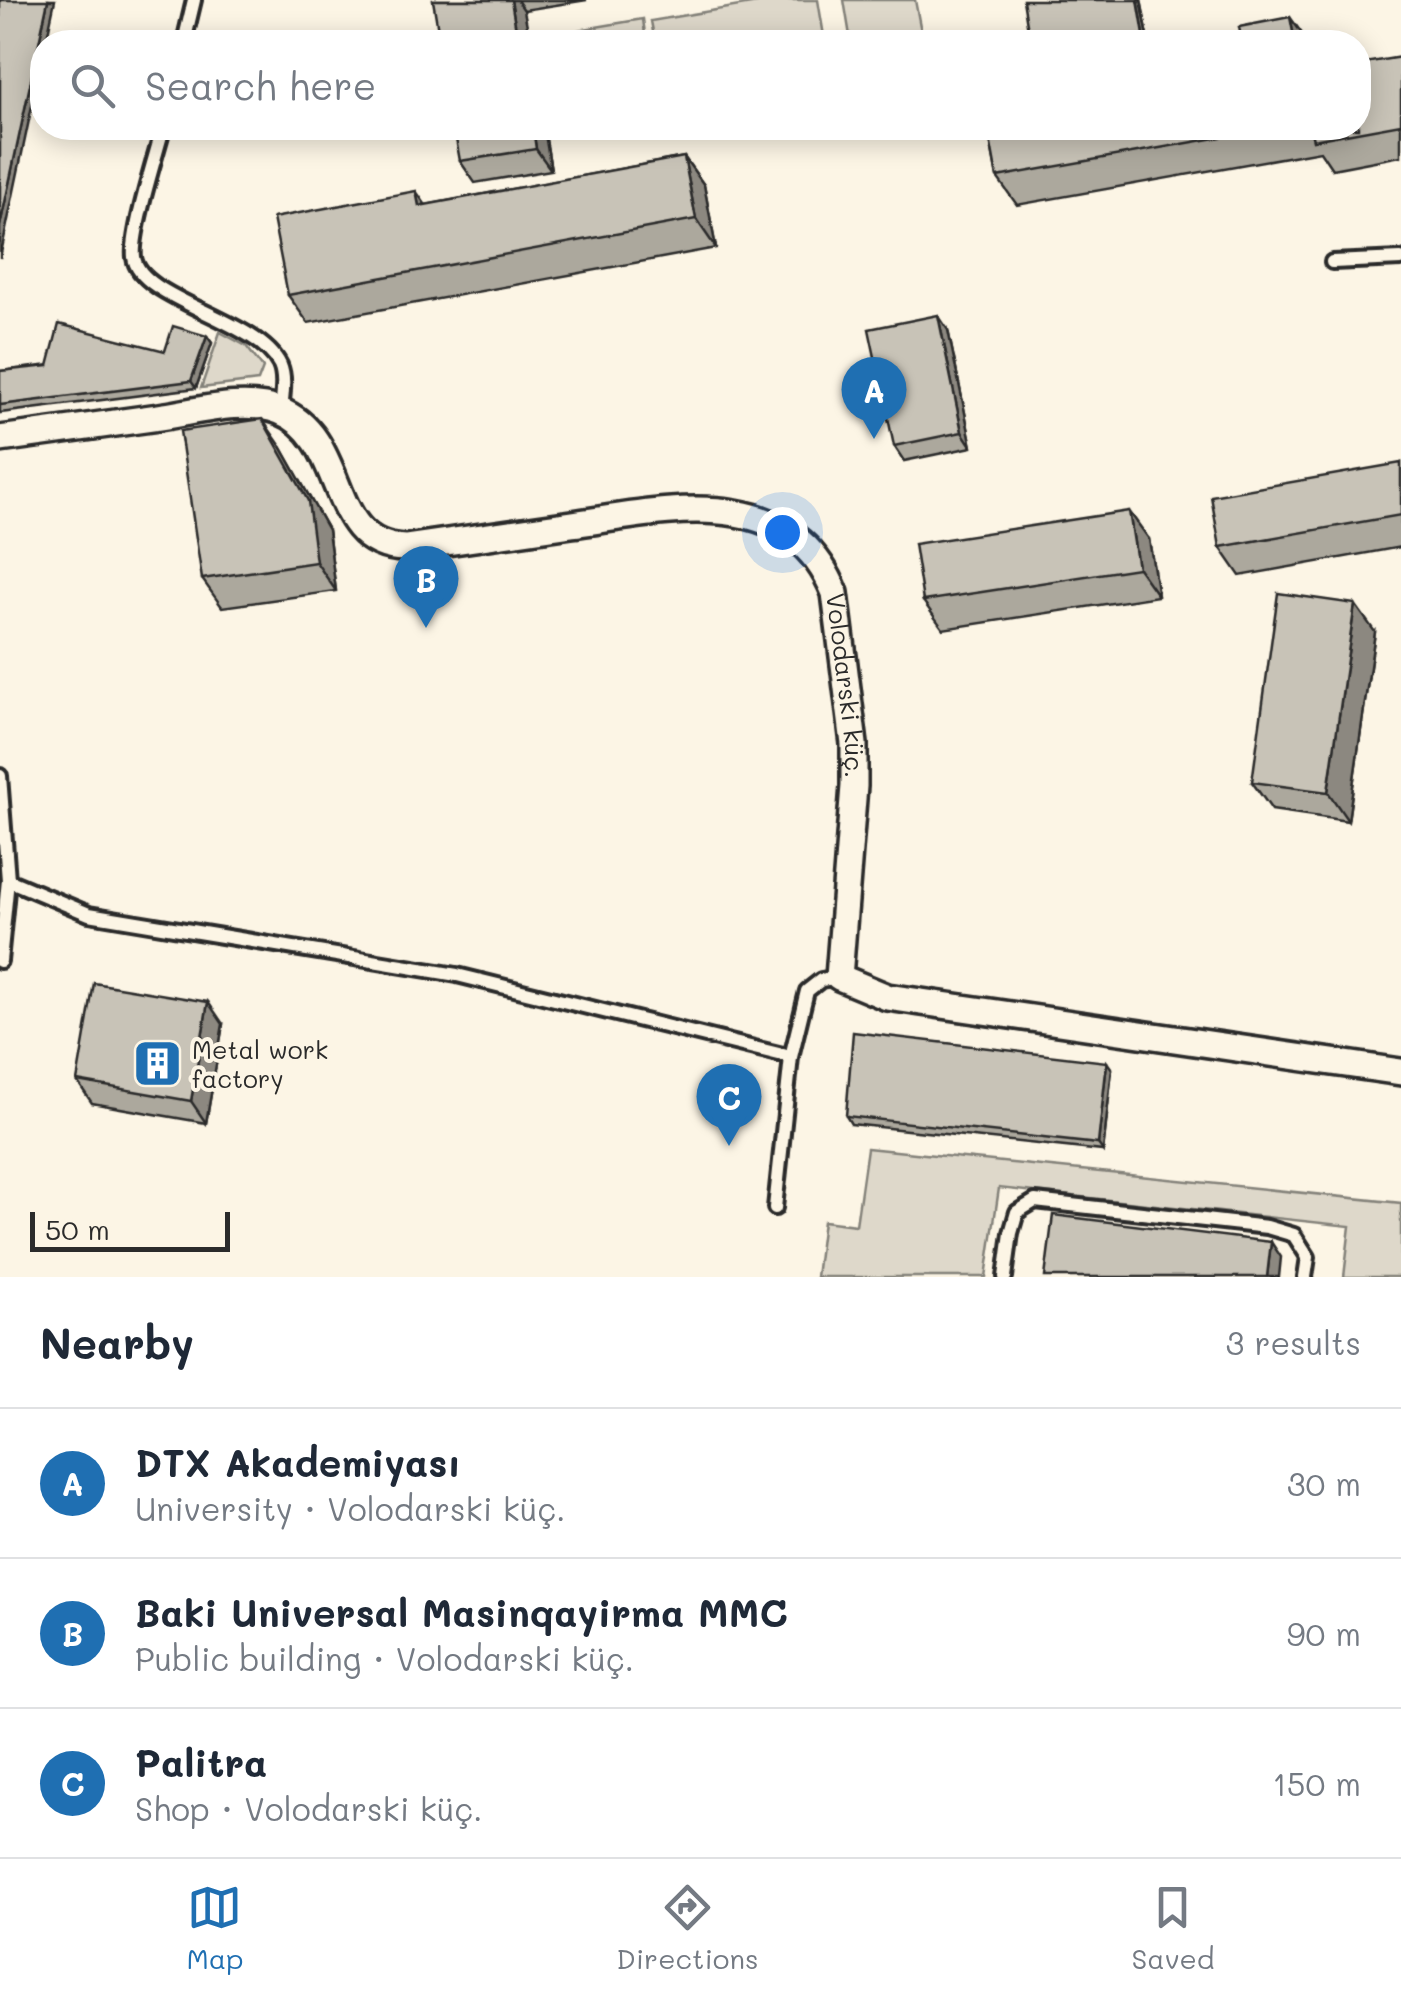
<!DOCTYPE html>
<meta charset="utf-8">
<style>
body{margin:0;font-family:Mali,sans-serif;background:#f2f2f3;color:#1f2937}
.scale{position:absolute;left:30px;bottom:25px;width:200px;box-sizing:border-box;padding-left:10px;border:5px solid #2b2b2b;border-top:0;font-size:28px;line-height:35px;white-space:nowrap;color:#2b2b2b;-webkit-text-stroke:8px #fcf5e5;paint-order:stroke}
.you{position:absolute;left:782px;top:532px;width:35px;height:35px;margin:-25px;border:8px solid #fff;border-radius:50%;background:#1a73e8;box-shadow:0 0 0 15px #1a73e833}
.badge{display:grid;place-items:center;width:65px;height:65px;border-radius:50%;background:#1f6fb2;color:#fff;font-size:32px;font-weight:700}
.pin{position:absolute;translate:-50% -82px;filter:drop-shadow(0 2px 5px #0008)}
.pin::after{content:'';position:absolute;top:52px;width:35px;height:30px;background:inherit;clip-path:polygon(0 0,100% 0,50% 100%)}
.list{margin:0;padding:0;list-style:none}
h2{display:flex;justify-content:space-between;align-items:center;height:130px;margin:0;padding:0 40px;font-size:42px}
h2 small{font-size:32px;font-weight:400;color:#747a83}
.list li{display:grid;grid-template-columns:65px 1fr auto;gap:30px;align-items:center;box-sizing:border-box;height:150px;padding:0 40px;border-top:2px solid #e0e1e3}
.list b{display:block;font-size:38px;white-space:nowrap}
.list p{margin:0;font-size:32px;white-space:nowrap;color:#747a83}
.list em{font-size:32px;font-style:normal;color:#747a83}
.icon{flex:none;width:55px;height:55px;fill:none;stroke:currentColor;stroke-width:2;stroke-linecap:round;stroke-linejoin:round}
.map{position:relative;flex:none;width:1401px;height:1277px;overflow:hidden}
.search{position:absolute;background:#fff;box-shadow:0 5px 25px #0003;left:30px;right:30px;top:30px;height:110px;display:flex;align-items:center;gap:25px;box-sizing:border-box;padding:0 35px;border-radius:40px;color:#747a83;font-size:38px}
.sheet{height:580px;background:#fff}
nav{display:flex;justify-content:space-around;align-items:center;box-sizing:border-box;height:140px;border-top:2px solid #e0e1e3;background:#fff;font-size:28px;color:#747a83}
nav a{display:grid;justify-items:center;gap:5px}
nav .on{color:#1f6fb2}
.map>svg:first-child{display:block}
.green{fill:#ded8ca;stroke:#84827a;stroke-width:2.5}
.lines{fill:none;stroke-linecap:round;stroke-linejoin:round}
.lane-casing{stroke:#2b2b2b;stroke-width:20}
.street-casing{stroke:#2b2b2b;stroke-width:32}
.lane{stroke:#fcf5e5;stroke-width:12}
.street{stroke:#fcf5e5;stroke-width:25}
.wall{fill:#aca89d;stroke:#2b2b2b;stroke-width:2.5}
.shaded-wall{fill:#8c8880;stroke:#2b2b2b;stroke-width:2.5}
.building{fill:#c8c3b7;stroke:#2b2b2b;stroke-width:2.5}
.labels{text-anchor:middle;stroke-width:8;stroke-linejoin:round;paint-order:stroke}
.street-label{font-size:25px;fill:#2b2b2b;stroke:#fcf5e5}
.poi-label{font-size:25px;fill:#2b2b2b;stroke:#fcf5e5;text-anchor:start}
</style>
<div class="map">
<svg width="1401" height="1277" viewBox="0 0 1401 1277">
<rect width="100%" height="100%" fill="#fcf5e5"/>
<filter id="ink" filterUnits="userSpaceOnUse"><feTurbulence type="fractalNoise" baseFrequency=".01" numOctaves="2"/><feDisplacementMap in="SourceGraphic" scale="20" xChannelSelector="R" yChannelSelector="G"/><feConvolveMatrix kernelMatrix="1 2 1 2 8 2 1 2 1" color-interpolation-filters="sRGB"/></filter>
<g filter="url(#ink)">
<path class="green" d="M775,0H818L825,42H655L651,21Z
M844,0H915L923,42H851Z
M643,19L646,42H580L578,30Z
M220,332L246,346L263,368L258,381L201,388Z
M867,1148L1401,1203V1277H1344L1350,1226L999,1188L986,1277H816L823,1221L856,1225Z"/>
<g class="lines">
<defs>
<path id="lane" d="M184,42L194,0
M163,128C156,155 131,233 134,257C139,300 258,319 280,365C286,379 282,397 281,412
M1332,262L1401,259
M0,776L8,880L0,961
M8,880L89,914L457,975L791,1057
M775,1208L791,1057L807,991L821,980L839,977
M1005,1277L1011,1233L1017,1212L1035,1201L1267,1227L1294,1235L1308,1257L1305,1277"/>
<g id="street">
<path id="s1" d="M0,439C53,432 106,424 159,417C195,412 244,397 280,411C350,439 324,546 405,548C460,540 516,532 572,524C666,511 790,480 835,593L854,744V786L839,977L887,997L1401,1072"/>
</g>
</defs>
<use href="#lane" class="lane-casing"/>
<use href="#street" class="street-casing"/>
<use href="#lane" class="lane"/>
<use href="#street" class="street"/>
</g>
<path class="wall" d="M433,0H587L524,10Z
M1141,0L1149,42H1030Z
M1401,57V156L1332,169L1320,151L1017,205L997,177L988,128H1358Z
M544,128L551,170L475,183L460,161Z
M684,157L704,185L716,248L308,323L288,295L426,205Z
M948,330L972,447L904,461L894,446Z
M207,336L212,343L196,388L0,413V371L165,351Z
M282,448L328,530L336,591L222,607L202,579Z
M1401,463V547L1240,576L1220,547Z
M1149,539L1158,596L943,629L923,601Z
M1375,632L1348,821L1272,810L1252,782Z
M223,1024L206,1123L92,1103L77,1081Z
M1112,1069L1103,1151L851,1124L846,1116Z"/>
<path class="shaded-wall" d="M48,0H55L46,42H42V58L0,258V226Z
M511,0H517L524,10L530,42H518Z
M1138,0H1141L1149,42L1144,35Z
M1290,17L1308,42H1295Z
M533,128H544L551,170L536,149Z
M684,157L704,185L716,248L696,219Z
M416,191L436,220L419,206Z
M938,315L948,330L972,447L962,432Z
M207,336L212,343L196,388L191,381Z
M262,419L282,448L328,530L336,591L316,562Z
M1129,511L1149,539L1158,596L1138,568Z
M1355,604L1375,632L1348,821L1328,792Z
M208,1002L223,1024L206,1123L191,1101Z
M1107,1062L1112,1069L1103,1151L1098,1144Z
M1271,1242L1281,1257L1279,1277H1267Z"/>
<path class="building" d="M0,0H48L0,226Z
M433,0H511L518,42H440Z
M1023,0H1138L1144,35L1099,42H1030Z
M1290,17L1295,42H1242L1239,27Z
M1401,57V124L1313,140L1310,128H1358V64Z
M454,128H533L536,149L460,161Z
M988,128H1272L997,177Z
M684,157L696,219L288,295L273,218L416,191L419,206Z
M938,315L962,432L894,446L869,329Z
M59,324L165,351L173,326L207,336L191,381L0,405V371L48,366Z
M262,419L308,501L316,562L202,579L180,431Z
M1401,463V515L1220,547L1211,496Z
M1129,511L1138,568L923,601L914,544Z
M1278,593L1355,604L1328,792L1252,782Z
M94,983L208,1002L191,1101L77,1081Z
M853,1032L1107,1062L1098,1144L846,1116Z
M1053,1215L1271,1242L1267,1277H1045Z"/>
</g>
<defs>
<symbol id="building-square" viewBox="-11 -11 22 22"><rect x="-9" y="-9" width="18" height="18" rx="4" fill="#1f6fb2" stroke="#fcf5e5"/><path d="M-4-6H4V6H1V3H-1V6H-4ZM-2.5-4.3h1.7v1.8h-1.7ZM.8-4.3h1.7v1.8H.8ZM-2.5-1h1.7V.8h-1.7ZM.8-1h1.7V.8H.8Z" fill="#fff"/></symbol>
</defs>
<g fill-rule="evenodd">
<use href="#building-square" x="130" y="1036" width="55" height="55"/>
</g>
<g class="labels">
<g class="street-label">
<text dy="9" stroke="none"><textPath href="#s1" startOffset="1040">Volodarski küç.</textPath></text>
</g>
<g class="poi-label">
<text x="192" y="1059">Metal work<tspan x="192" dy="29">factory</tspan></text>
</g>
</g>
</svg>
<div class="scale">50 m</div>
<div class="you"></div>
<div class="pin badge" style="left:874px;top:439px">A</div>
<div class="pin badge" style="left:426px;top:628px">B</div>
<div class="pin badge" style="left:729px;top:1146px">C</div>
<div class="search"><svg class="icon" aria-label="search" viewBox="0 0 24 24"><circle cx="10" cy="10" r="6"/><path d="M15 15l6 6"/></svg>Search here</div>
</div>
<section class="sheet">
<h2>Nearby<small>3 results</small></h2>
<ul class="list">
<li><span class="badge">A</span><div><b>DTX Akademiyası</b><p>University · Volodarski küç.</p></div><em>30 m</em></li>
<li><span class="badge">B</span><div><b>Baki Universal Masinqayirma MMC</b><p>Public building · Volodarski küç.</p></div><em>90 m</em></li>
<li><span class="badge">C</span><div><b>Palitra</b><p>Shop · Volodarski küç.</p></div><em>150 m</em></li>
</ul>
</section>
<nav>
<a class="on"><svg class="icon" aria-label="map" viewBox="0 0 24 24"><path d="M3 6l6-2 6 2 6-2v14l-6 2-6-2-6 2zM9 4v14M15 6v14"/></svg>Map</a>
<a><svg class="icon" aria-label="directions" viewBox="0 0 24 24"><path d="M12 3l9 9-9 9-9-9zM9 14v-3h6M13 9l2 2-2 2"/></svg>Directions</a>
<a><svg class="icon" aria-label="saved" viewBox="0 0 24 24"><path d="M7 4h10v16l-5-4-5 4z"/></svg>Saved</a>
</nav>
